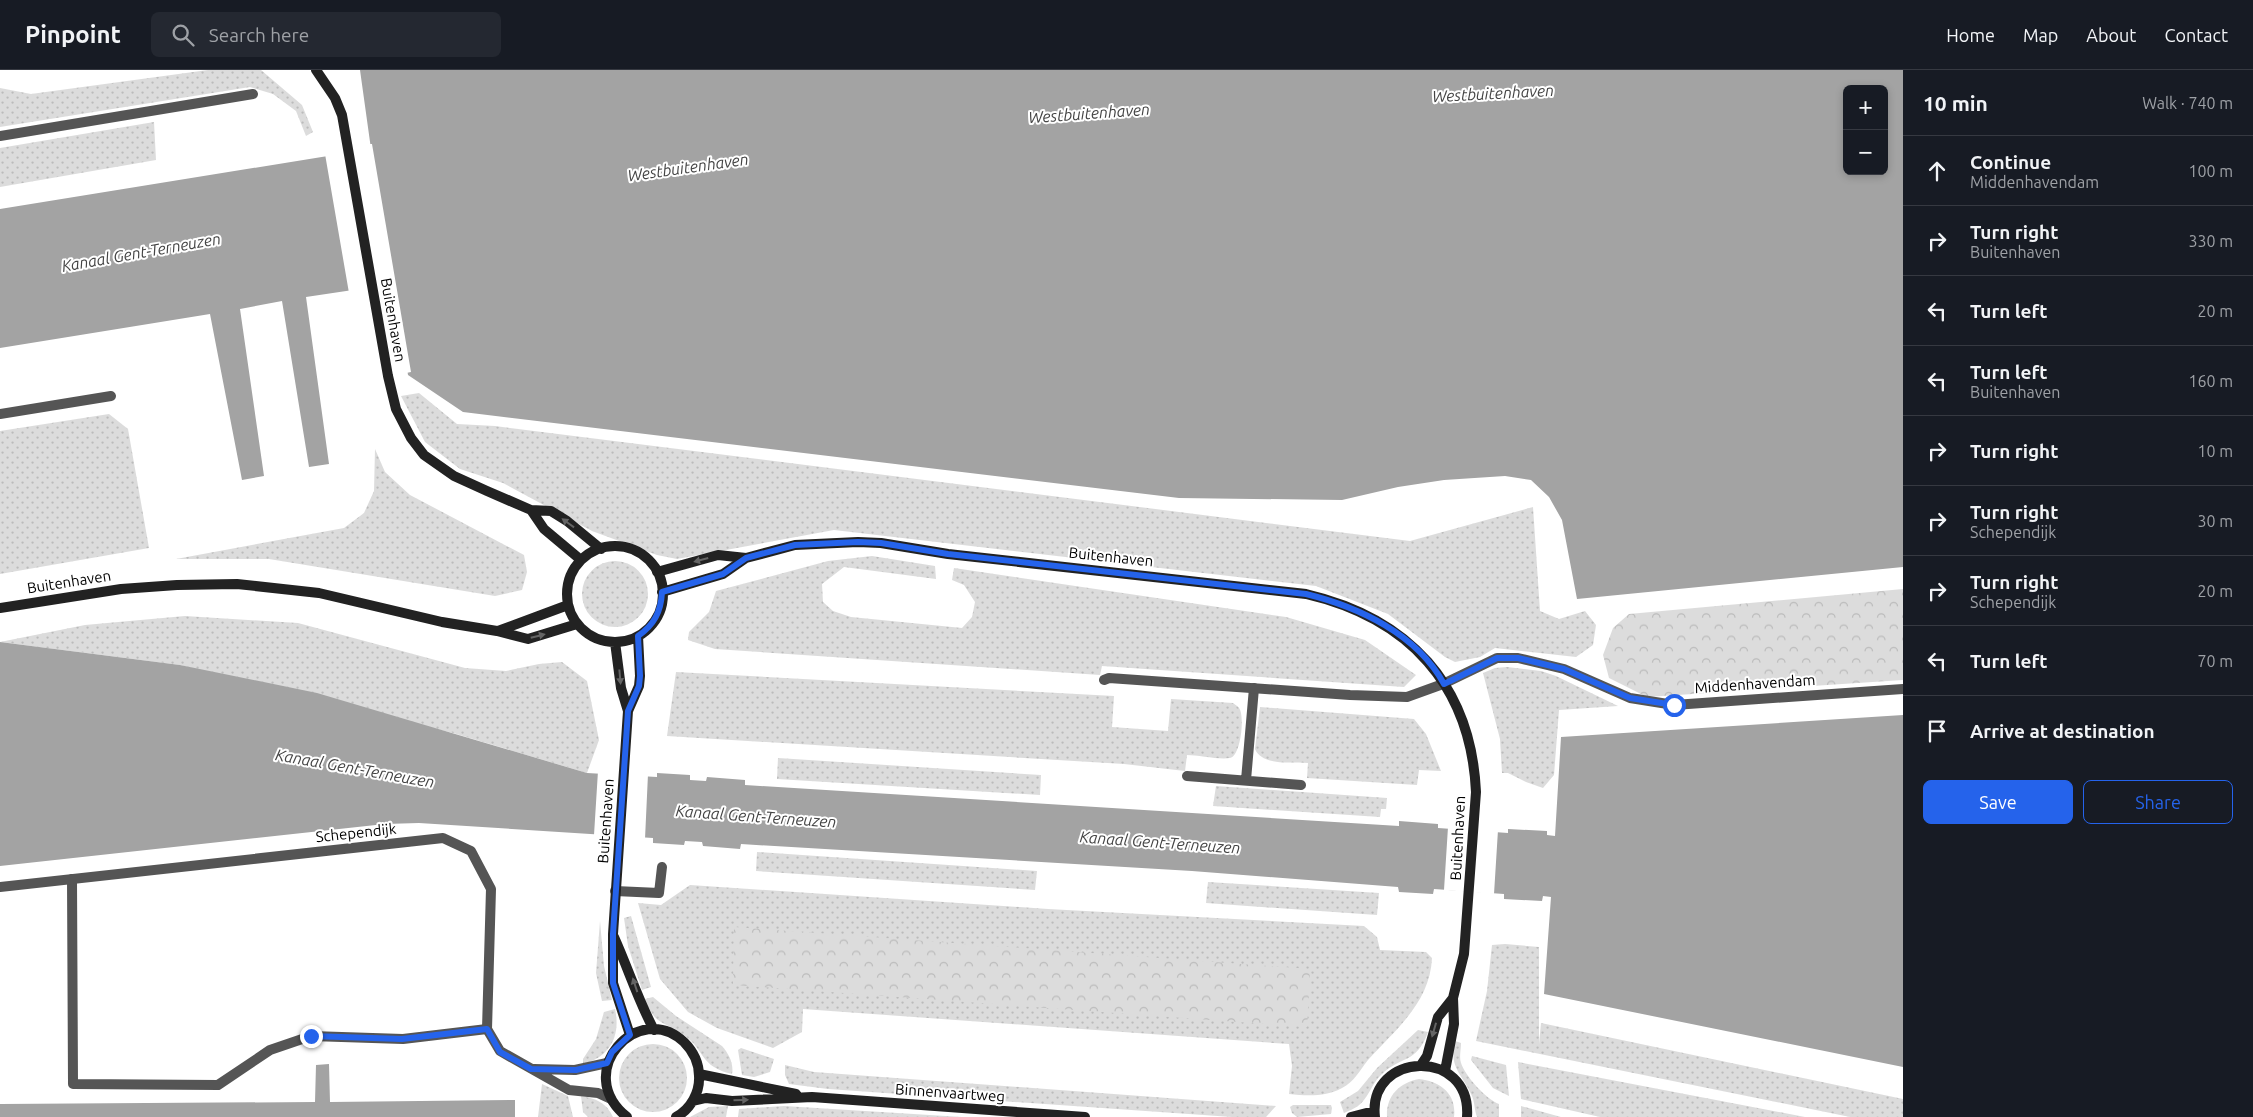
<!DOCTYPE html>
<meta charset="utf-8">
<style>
body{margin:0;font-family:Ubuntu,sans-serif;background:#242831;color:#f1f3f6}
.controls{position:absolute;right:15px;top:15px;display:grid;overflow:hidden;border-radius:8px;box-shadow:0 2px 8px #0003}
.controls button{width:45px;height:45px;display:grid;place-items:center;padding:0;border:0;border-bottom:1px solid #363941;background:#171b24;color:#f1f3f6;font:25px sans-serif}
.stop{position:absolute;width:15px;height:15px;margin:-11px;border:4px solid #2563eb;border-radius:50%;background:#fff}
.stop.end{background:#2563eb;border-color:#fff;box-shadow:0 1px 5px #0008}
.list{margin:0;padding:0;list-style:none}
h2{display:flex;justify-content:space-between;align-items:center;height:65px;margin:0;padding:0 20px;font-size:21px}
h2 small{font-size:16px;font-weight:400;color:#9ea1a6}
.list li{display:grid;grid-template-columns:32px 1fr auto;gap:15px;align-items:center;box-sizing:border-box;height:70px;padding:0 20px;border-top:1px solid #363941}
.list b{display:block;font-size:19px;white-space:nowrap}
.list p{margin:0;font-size:16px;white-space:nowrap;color:#9ea1a6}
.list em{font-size:16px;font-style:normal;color:#9ea1a6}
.actions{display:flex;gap:10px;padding:15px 20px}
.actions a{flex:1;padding:11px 0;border:1px solid #2563eb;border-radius:8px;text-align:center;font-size:18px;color:#2563eb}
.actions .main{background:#2563eb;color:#fff}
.icon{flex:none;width:28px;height:28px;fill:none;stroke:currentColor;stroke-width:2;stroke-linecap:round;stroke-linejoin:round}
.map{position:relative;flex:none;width:1903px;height:1047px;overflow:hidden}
header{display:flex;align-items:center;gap:30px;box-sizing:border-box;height:70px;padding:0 25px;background:#171b24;border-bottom:1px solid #363941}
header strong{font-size:24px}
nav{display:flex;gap:28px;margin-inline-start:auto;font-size:18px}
.search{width:350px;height:45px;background:#242831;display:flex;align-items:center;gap:12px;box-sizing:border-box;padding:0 18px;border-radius:8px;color:#9ea1a6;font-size:19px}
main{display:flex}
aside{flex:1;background:#171b24}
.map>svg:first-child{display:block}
.grass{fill:url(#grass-dots)}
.forest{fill:url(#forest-crowns)}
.water{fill:#a3a3a3;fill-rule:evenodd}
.pier{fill:#fff}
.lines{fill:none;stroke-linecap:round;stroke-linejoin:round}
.lane{stroke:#555;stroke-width:10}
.street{stroke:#555;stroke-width:10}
.secondary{stroke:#222;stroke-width:10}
.oneway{fill:#646464}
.route{stroke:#2563eb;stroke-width:6}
.labels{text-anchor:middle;stroke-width:4;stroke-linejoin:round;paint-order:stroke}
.street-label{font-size:15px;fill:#000;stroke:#fff}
.water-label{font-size:16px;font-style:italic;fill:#444;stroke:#fff}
</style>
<header>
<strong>Pinpoint</strong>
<div class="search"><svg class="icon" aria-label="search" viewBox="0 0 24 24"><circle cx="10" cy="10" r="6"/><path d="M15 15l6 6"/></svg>Search here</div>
<nav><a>Home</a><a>Map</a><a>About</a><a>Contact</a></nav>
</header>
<main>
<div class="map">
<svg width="1903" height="1047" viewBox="0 0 1903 1047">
<defs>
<pattern id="grass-dots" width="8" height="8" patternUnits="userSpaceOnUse" patternTransform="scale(1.25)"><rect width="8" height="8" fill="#dcdcdc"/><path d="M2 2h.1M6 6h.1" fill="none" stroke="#bbb" stroke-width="1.8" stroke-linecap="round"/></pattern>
<pattern id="forest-crowns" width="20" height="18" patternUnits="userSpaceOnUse" patternTransform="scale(1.25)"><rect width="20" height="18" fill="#dcdcdc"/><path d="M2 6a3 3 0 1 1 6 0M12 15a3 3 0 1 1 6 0" fill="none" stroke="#bbb"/></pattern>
</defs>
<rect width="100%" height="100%" fill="#fff"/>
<path class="grass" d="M208,0H261L302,35L313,62L306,66L296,41L273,24L250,17L0,57V18L31,24Z
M154,52L156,90L0,117V78Z
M419,323L457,354L495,356L1410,471L1533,437L1540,541L1559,549L1585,541L1596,555L1593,575L1576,587L1495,578L1480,587L1455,592L1445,587L1388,544L1316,516L834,460L677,489L657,485L592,461L503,413L460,399L425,372L401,326Z
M109,344L128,359L149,478L0,504V361Z
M375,379L385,402L410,425L524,485L527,502L522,520L495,526L269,489H176L344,458L364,443L374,421Z
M872,486L935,496L936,509L844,497L822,514L823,532L833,541L851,547L962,558L972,547L975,532L964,515L952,510L954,498L1286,547L1365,570L1416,605L1404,617L1102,596L1100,605L715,579L688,570L689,562L709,542L716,521L828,491Z
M582 524a33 33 0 1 1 66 0a33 33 0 1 1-66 0Z
M185,546L298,553L465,598L506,601L539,594L562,592L587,611L599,670L587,703L453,663L180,595L0,572L85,555Z
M1507,597L1541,601L1556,606L1618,636L1559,640L1554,705L1543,718L1526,712L1508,703H1502L1500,669L1483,603L1495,598Z
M676,602L1114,626L1112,657L1168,661L1171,629L1233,633C1235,635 1238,636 1239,638C1245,645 1241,686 1230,688C1219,690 1198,685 1187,685L1185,701L1124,694L667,666Z
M1260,637L1414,649L1426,664L1441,701L1419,700L1417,715L1307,708L1308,693C1292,692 1262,696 1255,679Z
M778,688L1041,705L1040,725L777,709Z
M1216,716L1387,728L1386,739H1381L1380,747L1213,736Z
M757,782L1037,801L1035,820L756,801Z
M1208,812L1379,823L1377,845L1206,833Z
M690,815L1048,839L1364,856L1377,867L1380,880L1426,882L1432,888C1430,933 1395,960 1368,990C1360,1000 1354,1012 1342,1018C1326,1027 1307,1026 1289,1024L1292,996L1289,974L803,939L802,962L773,978L717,958L688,942L660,909L638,833L661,835Z
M631,846L651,917L642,920L628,876L624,848Z
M600,851L604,896L612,930L602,931L596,903Z
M1505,874L1539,877V974L1541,953L1903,1029V1047H1850L1476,971L1487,921L1492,875Z
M653,927L676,946L722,976C729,984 734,994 732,1004C699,996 706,981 684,965C664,951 655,956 645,929Z
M615,939C621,966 610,987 583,994V989L596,969L604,942Z
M1418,960L1428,962C1416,995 1401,985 1381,1005C1372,1013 1368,1029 1358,1036C1354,1039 1348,1041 1344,1043L1340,1032L1358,1021L1377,998Z
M1455,971L1461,973C1461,980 1459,987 1461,993C1465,1006 1487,1030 1499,1034V1047H1477C1474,1039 1475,1031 1471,1024C1461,1002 1449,998 1455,971Z
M619 1008a34 34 0 1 1 68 0a34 34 0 1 1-68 0Z
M741,978L774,989L770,1002L754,1007L742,1005L738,980Z
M1472,986L1506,995L1509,1026L1493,1018L1471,990Z
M1518,992L1805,1047H1600L1521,1029Z
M785,995L814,1002L1276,1036L1266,1047H1232L828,1019L789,1014L785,1005Z
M1419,1009C1440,1011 1457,1024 1454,1047H1387C1386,1026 1399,1013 1419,1009Z
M542,1014L568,1026L573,1047H538Z
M581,1026C595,1028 607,1033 613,1047H588L583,1042Z
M1293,1035H1331L1332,1038L1331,1044L1297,1047L1292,1043L1290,1037Z
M728,1036L726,1047H690L709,1037Z
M784,1036L962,1047H738L739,1039Z
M1521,1036L1561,1047H1521Z"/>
<path class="forest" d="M1903,519V610L1647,627L1609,608L1603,585L1613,558L1629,544Z
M734,857L1310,899L1307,957L733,915Z"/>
<path class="water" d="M360,0H1903V497L1577,529L1562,450L1549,427L1531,410L1505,406L1444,410L1398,417L1342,430L1179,428L463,342L408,305L393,214L306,227L329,394L309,397L282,231L240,239L264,406L242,410L210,244L0,278V139L371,79ZM1847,19H1884V101H1847Z
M0,572L180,595L317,623L587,703L657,707V703L690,705V710L706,711L707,707L745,710V715L1399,756V751L1438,754V758L1508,763V759L1547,761V765L1555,766L1561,667L1903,645V997L1544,924L1551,827L1543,826L1542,831L1504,829V824L1434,819L1433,824L1399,822L1398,817L1192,801L741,774L740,779L703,776L702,772L685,771L684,775L653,773V768L419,753L385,754L0,796Z
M329,994L330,1032L515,1030V1047H0V1034L315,1032L316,995Z"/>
<path class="pier" d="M368,74H372L411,302L406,303L392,216L349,223L325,84L369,77Z
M598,701L648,704L645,769L594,765Z
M1448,757L1498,760L1494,824L1444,820Z"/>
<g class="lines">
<path class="lane" d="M0,66L253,24
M0,344L111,326
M1187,706L1301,715
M1246,710L1254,618
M72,809L73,1014L218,1015L270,980L311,966L403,969L487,959
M615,821L659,823L662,797"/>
<path class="street" d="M1104,610L1109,608L1350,625L1407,627L1443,614L1497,588H1518L1564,599L1630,628L1674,635L1903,619
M0,817L443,768L471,781L491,819L487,959L500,981L569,1020L598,1023L611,1029
M534,999L575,1000L607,993"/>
<path class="secondary" d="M316,0L335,28L342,45L388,306L396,339L411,368L424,385L454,406L487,421L531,440L551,441L567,451L601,479
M531,440L544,459L581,490
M567 524a48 48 0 1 1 96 0a48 48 0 1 1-96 0Z
M657,502L718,485L746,488L795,475L858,472L881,473L948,484L1306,524C1409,548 1471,615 1476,722L1464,884L1453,928L1454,954L1445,1001
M662,522L723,504L746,488
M0,538L121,519L177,515L237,514L319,523L442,552L497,561L528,569L577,554
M498,561L568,535
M615,572L621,618L628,641L613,864V913L630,965
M628,641L639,616L640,606L638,566
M614,867C628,898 638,930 654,960
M1421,995L1427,986L1438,947L1453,928
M699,1004L796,1024
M693,1031L706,1028L732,1031L812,1027L1085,1047
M627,1047C571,1002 639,929 684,972C693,981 699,993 699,1006C700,1022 691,1039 676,1047
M1351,1047L1374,1041
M1375,1047C1367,981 1472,977 1467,1047"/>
</g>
<defs><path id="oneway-solid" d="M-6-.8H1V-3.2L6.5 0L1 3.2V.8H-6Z" transform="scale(1.25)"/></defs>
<g class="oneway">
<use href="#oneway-solid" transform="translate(568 453) rotate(-144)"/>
<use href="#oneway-solid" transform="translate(701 490) rotate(165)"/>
<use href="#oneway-solid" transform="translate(538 566) rotate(-14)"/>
<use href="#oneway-solid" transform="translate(620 607) rotate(85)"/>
<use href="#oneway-solid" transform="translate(635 915) rotate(-108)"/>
<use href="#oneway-solid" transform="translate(1434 960) rotate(106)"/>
<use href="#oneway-solid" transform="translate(741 1030) rotate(-2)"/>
</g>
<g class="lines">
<path class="route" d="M311,966L402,969L487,959L500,982L531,999L576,1000L607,993L612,982L630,965L613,913V864L628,641L639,616L640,606L638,566C654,555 661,542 662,522L723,504L746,488L795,475L858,472L881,473L948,484L1306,524C1359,537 1417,564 1444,614L1497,588H1518L1564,599L1630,628L1674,635"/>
</g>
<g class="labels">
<g class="street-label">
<text transform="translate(393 250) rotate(80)" y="5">Buitenhaven</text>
<text transform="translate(1111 487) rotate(6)" y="5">Buitenhaven</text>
<text transform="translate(69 512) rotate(-9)" y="5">Buitenhaven</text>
<text transform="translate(1755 614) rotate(-4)" y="5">Middenhavendam</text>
<text transform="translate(606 751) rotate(-86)" y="5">Buitenhaven</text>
<text transform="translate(356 763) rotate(-6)" y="5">Schependijk</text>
<text transform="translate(1458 768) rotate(-87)" y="5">Buitenhaven</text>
<text transform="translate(950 1023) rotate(4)" y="5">Binnenvaartweg</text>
</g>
<g class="water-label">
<text transform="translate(1493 23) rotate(-3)" y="6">Westbuitenhaven</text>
<text transform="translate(1089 43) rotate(-4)" y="6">Westbuitenhaven</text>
<text transform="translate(688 97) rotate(-8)" y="6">Westbuitenhaven</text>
<text transform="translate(141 182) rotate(-10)" y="6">Kanaal Gent-Terneuzen</text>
<text transform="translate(355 698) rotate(10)" y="6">Kanaal Gent-Terneuzen</text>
<text transform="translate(756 746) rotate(4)" y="6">Kanaal Gent-Terneuzen</text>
<text transform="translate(1160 772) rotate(4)" y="6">Kanaal Gent-Terneuzen</text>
</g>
</g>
</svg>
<div class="controls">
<button>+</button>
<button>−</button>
</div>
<div class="stop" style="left:1674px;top:635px"></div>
<div class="stop end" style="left:311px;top:966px"></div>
</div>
<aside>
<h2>10 min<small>Walk · 740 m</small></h2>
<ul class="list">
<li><svg class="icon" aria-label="ahead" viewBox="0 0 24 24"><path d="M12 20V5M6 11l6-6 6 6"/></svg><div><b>Continue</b><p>Middenhavendam</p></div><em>100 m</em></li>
<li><svg class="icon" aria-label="right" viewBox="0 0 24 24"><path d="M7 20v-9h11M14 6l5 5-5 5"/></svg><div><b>Turn right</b><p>Buitenhaven</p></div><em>330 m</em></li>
<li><svg class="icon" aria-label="left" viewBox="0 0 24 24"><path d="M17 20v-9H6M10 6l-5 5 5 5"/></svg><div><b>Turn left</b></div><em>20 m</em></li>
<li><svg class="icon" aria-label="left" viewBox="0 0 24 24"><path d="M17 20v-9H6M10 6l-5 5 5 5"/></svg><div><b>Turn left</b><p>Buitenhaven</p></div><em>160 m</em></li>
<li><svg class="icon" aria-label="right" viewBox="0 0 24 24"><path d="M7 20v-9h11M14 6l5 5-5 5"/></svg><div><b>Turn right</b></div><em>10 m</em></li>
<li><svg class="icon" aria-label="right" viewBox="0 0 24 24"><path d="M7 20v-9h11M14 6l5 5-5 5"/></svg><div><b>Turn right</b><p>Schependijk</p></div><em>30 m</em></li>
<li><svg class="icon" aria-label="right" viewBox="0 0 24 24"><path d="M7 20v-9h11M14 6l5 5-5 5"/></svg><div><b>Turn right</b><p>Schependijk</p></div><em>20 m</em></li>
<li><svg class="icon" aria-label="left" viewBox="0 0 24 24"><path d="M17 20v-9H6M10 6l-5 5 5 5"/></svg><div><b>Turn left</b></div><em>70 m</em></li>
<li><svg class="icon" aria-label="arrive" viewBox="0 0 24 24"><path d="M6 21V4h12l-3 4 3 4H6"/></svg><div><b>Arrive at destination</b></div></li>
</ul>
<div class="actions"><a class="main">Save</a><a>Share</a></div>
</aside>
</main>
